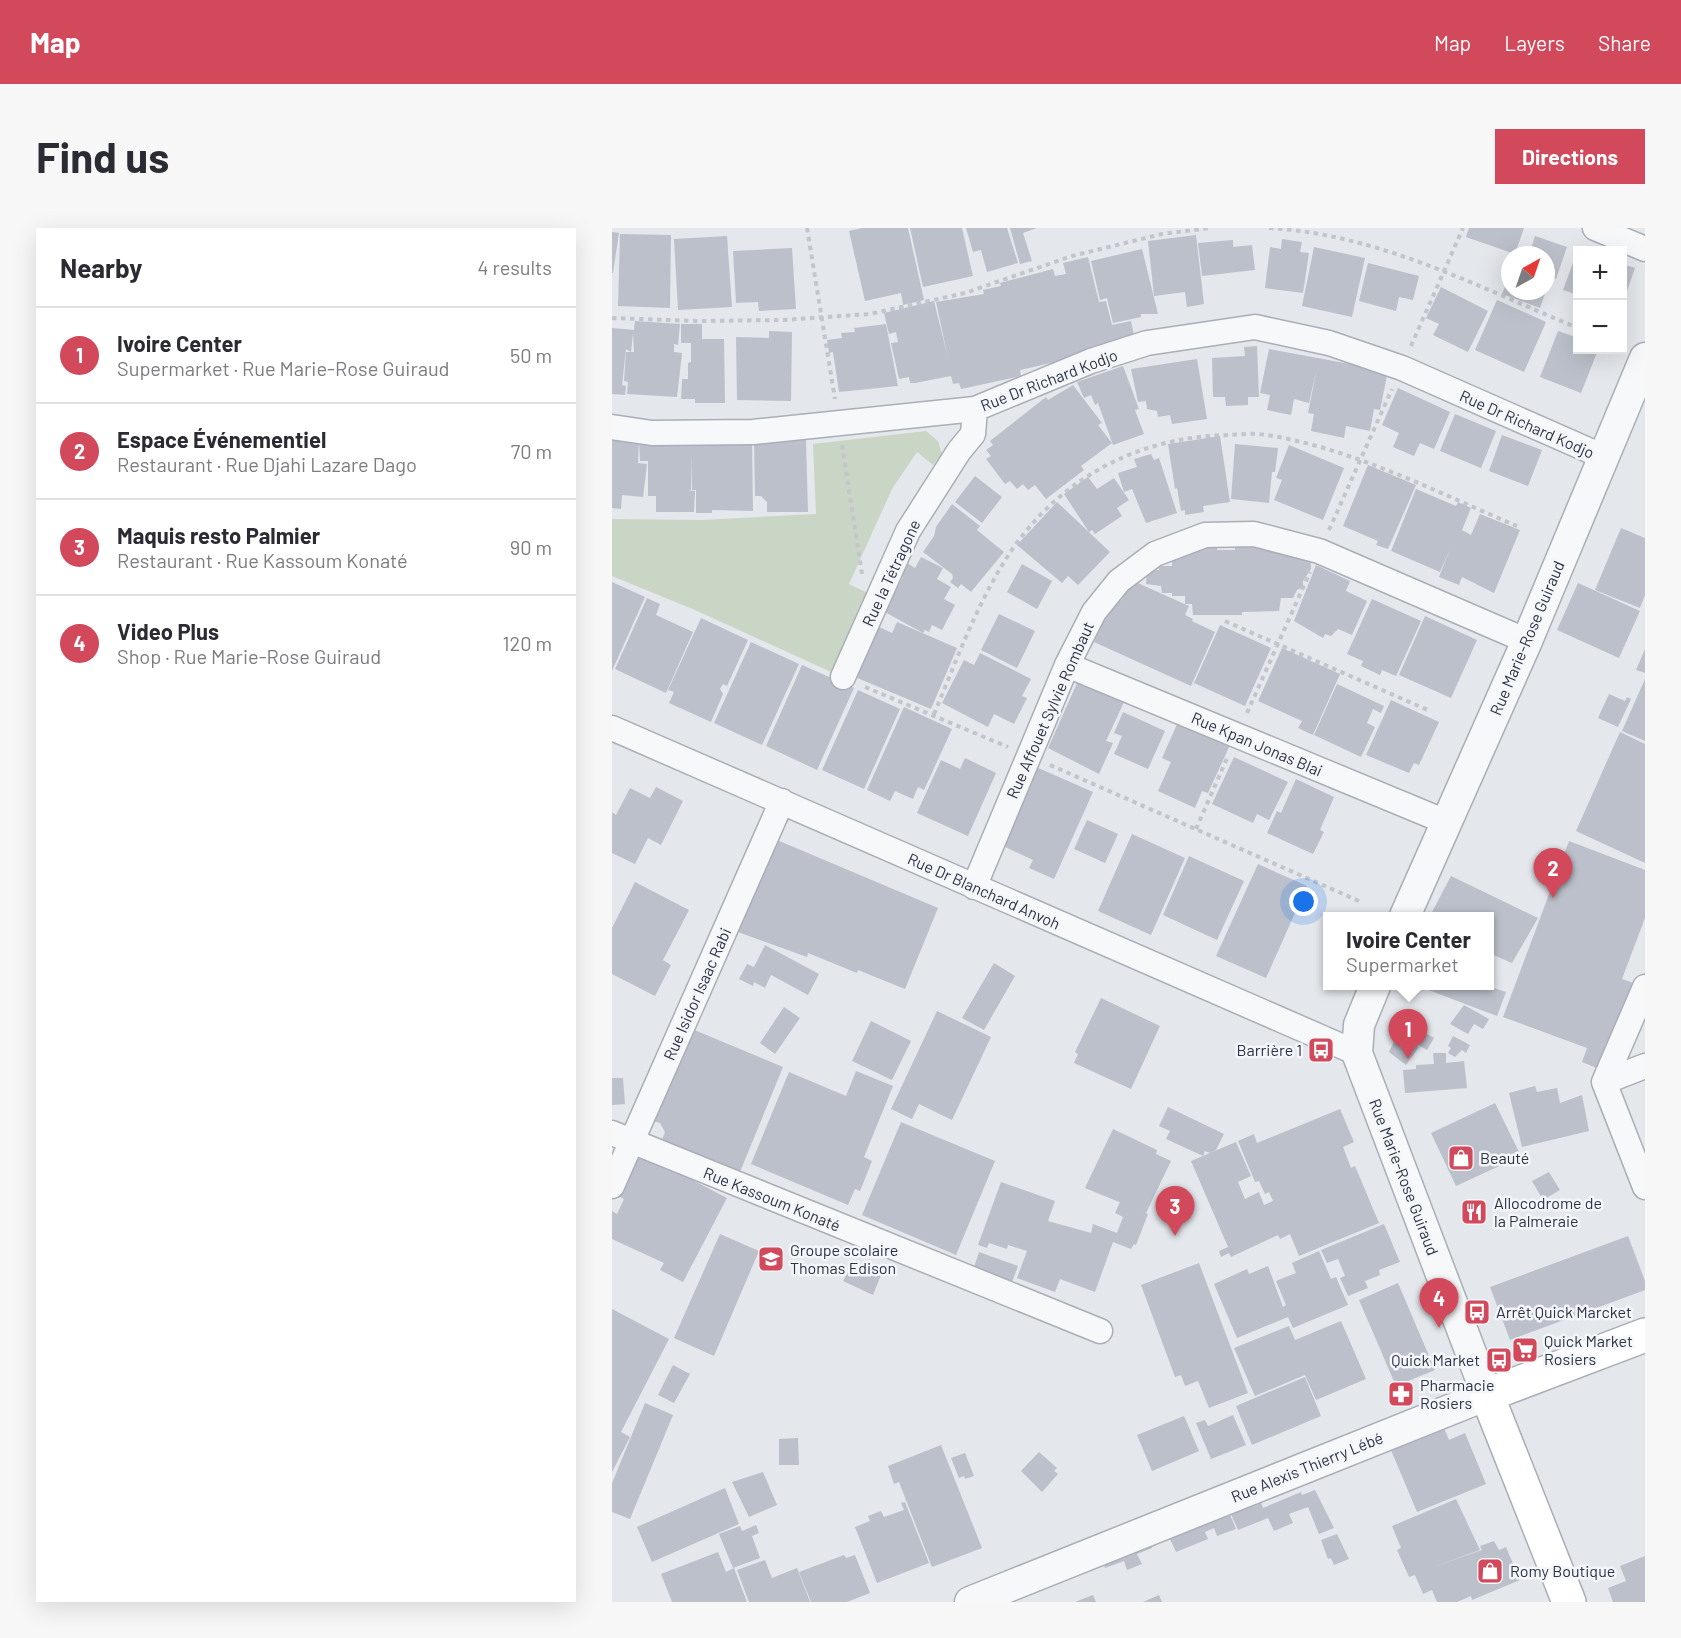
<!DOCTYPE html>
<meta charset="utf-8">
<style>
body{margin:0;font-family:Barlow,sans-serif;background:#f7f7f7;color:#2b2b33}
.controls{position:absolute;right:18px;top:18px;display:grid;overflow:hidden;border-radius:0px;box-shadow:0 6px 24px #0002}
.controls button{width:54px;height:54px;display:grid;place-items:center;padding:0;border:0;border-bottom:2px solid #e1e1e2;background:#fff;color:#2b2b33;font:30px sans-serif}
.compass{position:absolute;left:889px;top:18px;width:54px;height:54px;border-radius:50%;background:#fff;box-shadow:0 6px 24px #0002;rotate:40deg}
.you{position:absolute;left:692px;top:674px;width:21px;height:21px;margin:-15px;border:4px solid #fff;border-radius:50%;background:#1a73e8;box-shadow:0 0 0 9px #1a73e833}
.badge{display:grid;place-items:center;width:39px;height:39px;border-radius:50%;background:#d1495b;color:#fff;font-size:20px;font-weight:700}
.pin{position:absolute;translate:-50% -50px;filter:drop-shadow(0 2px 3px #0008)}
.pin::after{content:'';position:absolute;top:32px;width:21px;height:18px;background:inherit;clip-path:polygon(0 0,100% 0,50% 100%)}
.popup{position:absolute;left:711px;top:684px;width:171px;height:78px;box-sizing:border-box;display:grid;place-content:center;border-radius:0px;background:#fff;filter:drop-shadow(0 2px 4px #0005);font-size:20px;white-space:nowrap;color:#7c7c81}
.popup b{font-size:22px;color:#2b2b33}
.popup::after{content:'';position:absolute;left:50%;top:100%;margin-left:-12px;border:12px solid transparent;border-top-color:#fff}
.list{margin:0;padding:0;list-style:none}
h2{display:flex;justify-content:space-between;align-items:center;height:78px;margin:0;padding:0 24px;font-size:26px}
h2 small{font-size:20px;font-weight:400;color:#7c7c81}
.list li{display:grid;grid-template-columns:39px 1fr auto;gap:18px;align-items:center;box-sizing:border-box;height:96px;padding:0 24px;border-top:2px solid #e1e1e2}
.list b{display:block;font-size:22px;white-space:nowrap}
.list p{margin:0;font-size:20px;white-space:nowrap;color:#7c7c81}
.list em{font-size:20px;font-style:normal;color:#7c7c81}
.map{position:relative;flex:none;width:1033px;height:1374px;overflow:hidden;border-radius:0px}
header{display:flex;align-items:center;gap:36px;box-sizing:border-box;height:84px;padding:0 30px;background:#d1495b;color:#fff}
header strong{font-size:28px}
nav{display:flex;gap:33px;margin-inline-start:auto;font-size:21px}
.intro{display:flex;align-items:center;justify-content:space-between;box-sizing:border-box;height:144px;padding:0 36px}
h1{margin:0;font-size:42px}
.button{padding:15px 27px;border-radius:0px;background:#d1495b;color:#fff;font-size:21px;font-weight:700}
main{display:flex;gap:36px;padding:0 36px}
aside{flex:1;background:#fff;border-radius:0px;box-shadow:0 6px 24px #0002}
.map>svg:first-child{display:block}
.green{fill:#c9d6c5}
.building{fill:#bbc0ca}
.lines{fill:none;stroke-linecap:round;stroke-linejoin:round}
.minor-casing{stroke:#a9aeb7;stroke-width:27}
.tertiary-casing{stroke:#a9aeb7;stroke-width:33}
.secondary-casing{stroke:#a9aeb7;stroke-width:36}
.path{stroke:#c2c5cb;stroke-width:4;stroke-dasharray:4.5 4.5;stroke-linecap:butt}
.minor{stroke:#f7f8fa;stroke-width:24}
.tertiary{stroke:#f7f8fa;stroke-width:30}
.secondary{stroke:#fff;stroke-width:33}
.labels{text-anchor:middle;stroke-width:5;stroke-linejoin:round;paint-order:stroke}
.street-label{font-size:16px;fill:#2b3445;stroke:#f4f6f9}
.poi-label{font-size:16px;fill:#2b3445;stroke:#f4f6f9;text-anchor:start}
</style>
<header>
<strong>Map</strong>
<nav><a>Map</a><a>Layers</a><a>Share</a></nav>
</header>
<div class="intro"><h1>Find us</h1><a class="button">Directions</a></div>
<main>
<aside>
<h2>Nearby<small>4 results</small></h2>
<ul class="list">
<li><span class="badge">1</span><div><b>Ivoire Center</b><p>Supermarket · Rue Marie-Rose Guiraud</p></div><em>50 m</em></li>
<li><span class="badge">2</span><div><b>Espace Événementiel</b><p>Restaurant · Rue Djahi Lazare Dago</p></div><em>70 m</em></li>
<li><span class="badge">3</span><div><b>Maquis resto Palmier</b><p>Restaurant · Rue Kassoum Konaté</p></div><em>90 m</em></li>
<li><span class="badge">4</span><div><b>Video Plus</b><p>Shop · Rue Marie-Rose Guiraud</p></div><em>120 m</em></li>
</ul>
</aside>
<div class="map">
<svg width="1033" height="1374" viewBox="0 0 1033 1374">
<rect width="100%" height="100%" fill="#e4e7ec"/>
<path class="green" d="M314,203L326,213L330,226L321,237L305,224L280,261L237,356L264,369L228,448L83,382L0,348V291L90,292L204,286L201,216Z"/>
<path class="building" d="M250,0H296L312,72L291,77L289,65L253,73L237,3Z
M298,0H350L361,48L311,59Z
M354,0H395L406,35L375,44L369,22L361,24Z
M398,0H425L411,5L420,33L408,36Z
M857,0H912L903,26L854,9Z
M0,4L7,5L1,45H0Z
M8,6L59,7L58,80L6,78Z
M584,7L592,76L575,79L573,64L542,68L536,13Z
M115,8L120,79L66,82L62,11Z
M923,8L955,19L944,51L934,47V27H917Z
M670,11L690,14L688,24L697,25L691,65L653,60L658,19L669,21Z
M621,12V19L640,17L643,42L590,48L586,15Z
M702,19L753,30L740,89L690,78Z
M180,20L184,81L147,83L146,74L124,75L121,23Z
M530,21L546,86H529V89L501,95L495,70L488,72L479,33Z
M966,21V67L951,62Z
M476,29L487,74L494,73L500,97L519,93L524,116L408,142L409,148L349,161L347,155L341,156L339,148L303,155H298L297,149L287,151L279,115L286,114L284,104L277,106L272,85L322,73L336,130L324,74L372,66L371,62L389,58L388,55L441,41L443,48L454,46L451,35Z
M756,35L807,48L801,72L787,69L784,83L747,73Z
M1011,36L1023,40L1013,69L1011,68Z
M898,46V63H934L928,80L890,66Z
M829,59L876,83L856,124L821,107L827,96L814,90Z
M885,72L934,94L912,144L863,122Z
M23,93L68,96L66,117L62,116V124L70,125L65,169L15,166L16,154L12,153L14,124H22L21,105L19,124L14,121L10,157L14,158L13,167L0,166V100L22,102Z
M69,96H90V111H112L113,175H83V171H69L70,151H76V135L79,134V115H69Z
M274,96L286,158L227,164L221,124L217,125L215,112L230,110L229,105L243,104L242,100Z
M157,103L180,104L179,173L125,172L124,109L157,110Z
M946,103L966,110V122H986L969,165L928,149Z
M645,118L647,169H636V177L614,178L613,169H601L600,130L633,128L632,119Z
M657,121L776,143L768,182L762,181L758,203L734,198L732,210L699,203L702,186L696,185L705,140L697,175L682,171L679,187L655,182L658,167L648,165Z
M585,131L595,191L560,196L558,187L546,189L545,183L535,181L534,173L526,174L519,141Z
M511,138L527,181L523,182L532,206L501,217L486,175L483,177L479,167L472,170L465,154Z
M461,157L490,195L486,197L500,215L469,238L472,242L434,271L423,257L416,262L411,256L405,261L398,253L393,256L374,231L379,228L374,222L381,217L378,213L434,169L436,172Z
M786,160L838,184L822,221L808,215L802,228L781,219L787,205L770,197Z
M843,186L884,203L869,240L828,223Z
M890,207L930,222L916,258L877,243Z
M608,208L618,274L591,278L592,284L573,287V282L569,283L565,260L563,261L556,216Z
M0,209L27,212L26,235L35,236L31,269L10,267L9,281L0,280Z
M27,212H140L141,283L100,282V285H84V262H80L79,227V262H75L83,263L82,284H44V268H36V233H28Z
M194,212L196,284H155V274L149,268H143L142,213Z
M623,216L666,220L663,244H660L657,275L619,271Z
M677,217L732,240L711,292L662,272L670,252L664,250Z
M539,226L542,232L547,230L565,285L534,295L520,261L512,264L506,245L525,239L522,231Z
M756,237L804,257L776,321L764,317L766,313L731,298Z
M363,248L390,269L370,295L343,274Z
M476,249L485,261L502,250L517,272L505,280L510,288L483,306L480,302L477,304L452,266Z
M804,261L844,278L846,274L859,280L850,302L859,307L868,286L908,302L882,365L850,349L847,357L827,349L838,321L828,344L779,323Z
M445,274L498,324L466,357L456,348L450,355L405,317Z
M340,276L368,298L365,302L392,324L359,364L349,356L346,360L338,354L341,350L340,346L311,324L322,308L324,299Z
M1009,300L1033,310V367L1028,380L983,362Z
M659,316V324L699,323V341L691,353V359L685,362L681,370H669L667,383L630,384V387H581L580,376H573V368H560V365H550L549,358L534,356L535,343L547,342V338H560V326H578V317H605V322H623V317Z
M309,329L331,340L325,351L339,359L332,371L343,377L330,402L320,397L317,404L313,402L311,405L271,383L291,349L289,348L295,335L303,340Z
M410,336L440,353L425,381L395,364Z
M704,337L738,353L734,363L755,373L740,407L726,401L719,408L713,406L711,410L682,393Z
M519,352L577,378L573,387L581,391L580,393L603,404L579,458L482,414L501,370L509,373Z
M0,354L33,369L0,443Z
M966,355L1028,383L1007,430L945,402Z
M35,370L48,376L44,387L81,404L54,465L3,441Z
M760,371L809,393L784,448L770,442L768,447L749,438L751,433L735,426Z
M387,386L423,403L405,440L369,422Z
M813,388L865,412L839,470L787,447Z
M89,390L136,412L115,458L111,456L108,461L111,466L99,494L57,475L62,464L56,462Z
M285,394L345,420L319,481L243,449L265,398L280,405Z
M608,397L659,420L633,478L582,455Z
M139,414L187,436L150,517L102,495Z
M670,420L728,446L701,507L686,500L690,493L646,473Z
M1033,421V445L1024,442Z
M368,425L419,451L410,468L415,470L402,496L382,486L376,499L330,475L352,432L362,437Z
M190,437L242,460L205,542L154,518Z
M1033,451V513L1010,503Z
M466,453L512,474L494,513L501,515L487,546L436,520Z
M725,456L772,478L769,485L761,481L755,495L763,499L749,529L702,507Z
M246,462L288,481L252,561L210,542Z
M997,466L1013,473L1015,469L1019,471L1006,499L986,490Z
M779,472L827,494L807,537L802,535L797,545L754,527Z
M292,479L340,501L312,562L306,559L301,571L283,563L278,573L255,562Z
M511,484L553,503L536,541L502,526L510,508L502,505Z
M566,494L618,517L596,565L590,563L583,580L546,563L559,534L550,530Z
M1008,504L1033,516V635L964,603Z
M622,529L676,554L657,592L645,586L641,595L600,576Z
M353,530L384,545L356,608L305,585L329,532L348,541Z
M424,539L481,564L442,651L417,640L421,632L389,617Z
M684,551L722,569L708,602L712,604L701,626L655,605L665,583L669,585Z
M44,559L71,573L49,617L36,610L23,636L0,625V584L4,587L18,560L38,570Z
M475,592L506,606L493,635L462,621Z
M520,606L573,630L539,707L486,683Z
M165,612L326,680L293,761L246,742L245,745L196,725L195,729L126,704Z
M957,613L1033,642V690L1010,751L1024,756L992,843L970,834L975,820L891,789Z
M577,628L632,653L605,712L551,687Z
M646,636L695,658L654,750L604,728Z
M839,648L926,690L900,735L877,725V688H818Z
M23,654L77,682L51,732L59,737L43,768L0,746V700Z
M153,717L207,746L196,767L159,747L153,760L142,754L141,758L127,751L135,736L142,739Z
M382,735L403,748L372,802L350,790Z
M806,758H876L894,764L885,788Z
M489,770L548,798L519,861L462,835L466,826L463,824Z
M852,777L877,791L871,801L862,796L856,806L838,796Z
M172,779L188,790L163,826L148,815Z
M325,783L379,809L340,892L307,876L300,891L279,881Z
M259,793L299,813L280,852L240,833Z
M80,801L171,839L128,944L50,912L53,904L48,895L41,893Z
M811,804L822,810L815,822L803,815Z
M785,807L807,819L794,837L777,824Z
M841,808L858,817L854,825L850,822L843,829L836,825L839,820L836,818Z
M821,825H834V835L852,833L855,860L793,865L791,842L804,841V837L822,836Z
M244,843L281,858L252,929L260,933L248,963L243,961L236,977L139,936L177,844L234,868Z
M0,850H11L13,876L0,877Z
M923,858L925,864L945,860L948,875L970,867L977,903L910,919L897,865Z
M883,875L909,928L844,958L819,905Z
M556,879L612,906L604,922L598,925L593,923L591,928L554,911L558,903L547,898Z
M728,881L742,914L731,919L739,940L743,938L767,995L687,1028L678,1006L668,1011L666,1007L619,1029L617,1025L609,1029L607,1023L616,1019L579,933L624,914L639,948L626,954L633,971L647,964L652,977L661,973L657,964L653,966L647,953L643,954L626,913L642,906L645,915Z
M289,894L383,933L344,1027L250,987Z
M501,901L545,922L544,926L559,933L534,985L473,960Z
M29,925L115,970L71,1054L48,1042L52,1035L0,1011V983L5,986L12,971L6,968Z
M937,944L948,962L931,972L920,953Z
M389,954L443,973L436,993L479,1005L481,996L505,1005L511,989L503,985L508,974L536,986L524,1017L522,1016L519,1021L501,1014L483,1064L448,1051L443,1064L405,1050L415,1023L396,1017L395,1021L377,1015L375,1020L366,1017Z
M772,996L788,1034L767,1042L768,1047L753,1053L756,1060L736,1068L728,1050L733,1048L726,1031L715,1035L709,1022Z
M108,1006L147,1023L102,1128L62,1110Z
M1016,1008L1033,1053V1062L898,1112L878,1059Z
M707,1023L719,1051L724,1049L736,1077L681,1100L676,1089L625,1110L602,1056L635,1041L637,1046L656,1038L671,1079L674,1077L664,1053L684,1045L680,1035Z
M367,1024L406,1038L399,1057L361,1042Z
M241,1035L269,1047L261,1067L231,1053Z
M587,1035L636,1165L597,1180L586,1153L573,1158L569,1147L563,1149L529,1057Z
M786,1055L823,1142L784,1158L747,1072Z
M0,1081L57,1111L9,1204L18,1209L0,1244Z
M729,1093L754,1151L704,1172L693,1147L643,1168L622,1120L677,1098L683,1112Z
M61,1137L78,1146L62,1175L46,1167Z
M693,1149L709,1188L640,1217L624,1178Z
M33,1175L61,1187L18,1291L0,1284V1255Z
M621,1187L634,1217L599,1231L584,1195L593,1192L596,1198Z
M572,1188L587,1223L540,1243L525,1207Z
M832,1200L837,1212L853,1205L874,1256L805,1284L779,1222Z
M186,1210L187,1237H167V1211Z
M329,1217L370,1320L320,1339L287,1254L282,1256L276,1238Z
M427,1224L445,1240L442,1243L446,1246L430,1264L409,1243Z
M353,1225L362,1248L353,1251L352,1248L347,1250L339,1230Z
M151,1244L165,1277L137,1289L120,1254Z
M113,1260L127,1296L40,1334L25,1299Z
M703,1262L722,1300L707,1306L696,1279L677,1286L681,1295L662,1303L656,1290L626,1302L619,1286L649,1274L651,1280L689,1264L690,1267Z
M844,1271L868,1322L821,1339L870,1322L868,1318L882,1313L887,1322L894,1319L908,1352L860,1372L859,1368L845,1374H825L820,1362L811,1366L803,1347L797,1349L785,1322L789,1320L780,1298Z
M293,1274L317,1335L265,1355L243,1299L258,1293L256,1288L269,1283L272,1289L292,1282L289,1275Z
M614,1277L624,1301L605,1308L602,1300L593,1304L596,1311L564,1324L558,1311L554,1312L552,1308L538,1315L540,1320L525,1326L530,1336L515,1342L512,1333L493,1340L487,1327Z
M144,1297L147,1305L140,1308L148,1330L121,1340L107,1306L128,1298L130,1303Z
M725,1306L737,1331L722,1337L719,1330L716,1331L709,1312Z
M106,1324L114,1344L122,1340L135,1374H60L49,1346Z
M232,1327L234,1330L243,1327L258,1365L235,1374H199L187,1344Z
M1033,1328V1374H1001L996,1360L1014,1353L1008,1338Z
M153,1332L160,1350L185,1340L198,1374H137L125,1342Z
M481,1367L484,1374H463Z
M547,1367L550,1374H531Z"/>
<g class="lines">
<defs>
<path id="minor" d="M983,0L1033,21
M0,199L40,205L141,204L363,181L479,133L535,115L643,99L717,115L790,140L992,229
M455,437L834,594
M231,449L296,303L347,223L361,206L363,181
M0,500L745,825
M362,659L455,437L482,384L507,353L543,326L593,307L642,306L707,323L915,413
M1033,759L992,854L1033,959
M992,854L1033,838
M0,905L488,1103
M0,958L170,573"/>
<path id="tertiary" d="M793,688L915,413L1033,130
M358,1374L875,1167L745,825L747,797L763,758"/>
<path id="secondary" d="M957,1374L875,1167L1033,1107"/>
</defs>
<use href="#minor" class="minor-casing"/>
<use href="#tertiary" class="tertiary-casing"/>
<use href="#secondary" class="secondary-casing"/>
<path class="path" d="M195,0L223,171
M657,0C766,6 866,59 966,100
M0,90L85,93L171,92L258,86L353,65L460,28L550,6L598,0
M799,118L851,0
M230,217L250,346
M717,302L780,161
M613,393L818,483
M253,459L396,519
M635,485L698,344
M322,486C343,436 363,381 392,334C442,253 524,208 618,207C630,206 643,205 655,207C742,221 824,264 905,298
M438,537L747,673
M584,601L616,528"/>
<use href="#minor" class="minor"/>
<use href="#tertiary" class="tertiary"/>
<use href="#secondary" class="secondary"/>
</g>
<defs>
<symbol id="bus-square" viewBox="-11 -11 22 22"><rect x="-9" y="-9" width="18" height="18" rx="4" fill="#d1495b" stroke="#f4f6f9"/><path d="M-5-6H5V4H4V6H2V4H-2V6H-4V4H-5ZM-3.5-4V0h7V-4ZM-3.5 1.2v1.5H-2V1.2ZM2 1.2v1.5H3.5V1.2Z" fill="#fff"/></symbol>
<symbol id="shop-square" viewBox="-11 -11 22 22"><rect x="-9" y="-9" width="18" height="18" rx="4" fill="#d1495b" stroke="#f4f6f9"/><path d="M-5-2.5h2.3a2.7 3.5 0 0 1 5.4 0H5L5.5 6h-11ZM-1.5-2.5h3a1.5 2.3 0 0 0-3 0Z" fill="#fff"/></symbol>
<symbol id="restaurant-square" viewBox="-11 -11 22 22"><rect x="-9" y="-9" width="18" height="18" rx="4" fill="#d1495b" stroke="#f4f6f9"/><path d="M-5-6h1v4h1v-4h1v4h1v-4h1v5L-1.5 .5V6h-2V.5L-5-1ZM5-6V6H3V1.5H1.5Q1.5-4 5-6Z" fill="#fff"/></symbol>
<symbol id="school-square" viewBox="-11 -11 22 22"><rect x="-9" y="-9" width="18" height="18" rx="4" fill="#d1495b" stroke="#f4f6f9"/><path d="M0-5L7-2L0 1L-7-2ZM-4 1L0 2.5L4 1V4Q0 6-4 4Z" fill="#fff"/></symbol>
<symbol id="supermarket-square" viewBox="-11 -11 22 22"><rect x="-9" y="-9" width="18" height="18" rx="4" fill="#d1495b" stroke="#f4f6f9"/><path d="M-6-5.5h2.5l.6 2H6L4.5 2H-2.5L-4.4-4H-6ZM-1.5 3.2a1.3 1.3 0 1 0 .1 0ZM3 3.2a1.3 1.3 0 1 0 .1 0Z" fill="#fff"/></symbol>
<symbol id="pharmacy-square" viewBox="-11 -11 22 22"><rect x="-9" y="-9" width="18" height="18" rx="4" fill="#d1495b" stroke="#f4f6f9"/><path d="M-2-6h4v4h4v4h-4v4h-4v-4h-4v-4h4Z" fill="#fff"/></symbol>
</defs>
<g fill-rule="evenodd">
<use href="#bus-square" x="694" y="807" width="30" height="30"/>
<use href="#shop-square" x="834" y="915" width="30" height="30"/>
<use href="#restaurant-square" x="847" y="969" width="30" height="30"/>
<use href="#school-square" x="144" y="1016" width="30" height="30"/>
<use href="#bus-square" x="850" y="1069" width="30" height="30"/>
<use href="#supermarket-square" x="898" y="1107" width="30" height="30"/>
<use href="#bus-square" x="872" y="1117" width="30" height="30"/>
<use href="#pharmacy-square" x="774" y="1151" width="30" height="30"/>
<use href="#shop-square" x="863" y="1328" width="30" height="30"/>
</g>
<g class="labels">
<g class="street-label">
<text transform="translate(437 152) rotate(-21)" y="6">Rue Dr Richard Kodjo</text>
<text transform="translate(915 196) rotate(24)" y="6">Rue Dr Richard Kodjo</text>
<text transform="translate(279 345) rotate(-65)" y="6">Rue la Tétragone</text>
<text transform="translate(915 410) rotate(-67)" y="6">Rue Marie-Rose Guiraud</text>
<text transform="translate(438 482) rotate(-66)" y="6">Rue Affouet Sylvie Rombaut</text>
<text transform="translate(645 516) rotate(23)" y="6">Rue Kpan Jonas Blai</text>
<text transform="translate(372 663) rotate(24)" y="6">Rue Dr Blanchard Anvoh</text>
<text transform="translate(85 766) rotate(-66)" y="6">Rue Isidor Isaac Rabi</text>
<text transform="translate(792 949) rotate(69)" y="6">Rue Marie-Rose Guiraud</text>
<text transform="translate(160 971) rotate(22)" y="6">Rue Kassoum Konaté</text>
<text transform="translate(695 1239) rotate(-22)" y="6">Rue Alexis Thierry Lébé</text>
</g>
<g class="poi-label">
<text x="690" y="828" text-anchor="end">Barrière 1</text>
<text x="868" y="936">Beauté</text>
<text x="882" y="981">Allocodrome de<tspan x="882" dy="18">la Palmeraie</tspan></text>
<text x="178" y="1028">Groupe scolaire<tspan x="178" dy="18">Thomas Edison</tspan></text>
<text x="884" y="1090">Arrêt Quick Marcket</text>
<text x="932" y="1119">Quick Market<tspan x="932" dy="18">Rosiers</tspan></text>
<text x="868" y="1138" text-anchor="end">Quick Market</text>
<text x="808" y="1163">Pharmacie<tspan x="808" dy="18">Rosiers</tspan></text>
<text x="898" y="1349">Romy Boutique</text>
</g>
</g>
</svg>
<div class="controls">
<button>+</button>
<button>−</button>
</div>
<svg class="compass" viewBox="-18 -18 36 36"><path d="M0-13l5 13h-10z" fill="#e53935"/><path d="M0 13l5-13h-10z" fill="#7c7c81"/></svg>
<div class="you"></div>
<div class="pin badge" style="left:796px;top:831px">1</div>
<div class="popup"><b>Ivoire Center</b>Supermarket</div>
<div class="pin badge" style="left:941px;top:670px">2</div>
<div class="pin badge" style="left:563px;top:1008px">3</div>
<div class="pin badge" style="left:827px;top:1100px">4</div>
</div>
</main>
